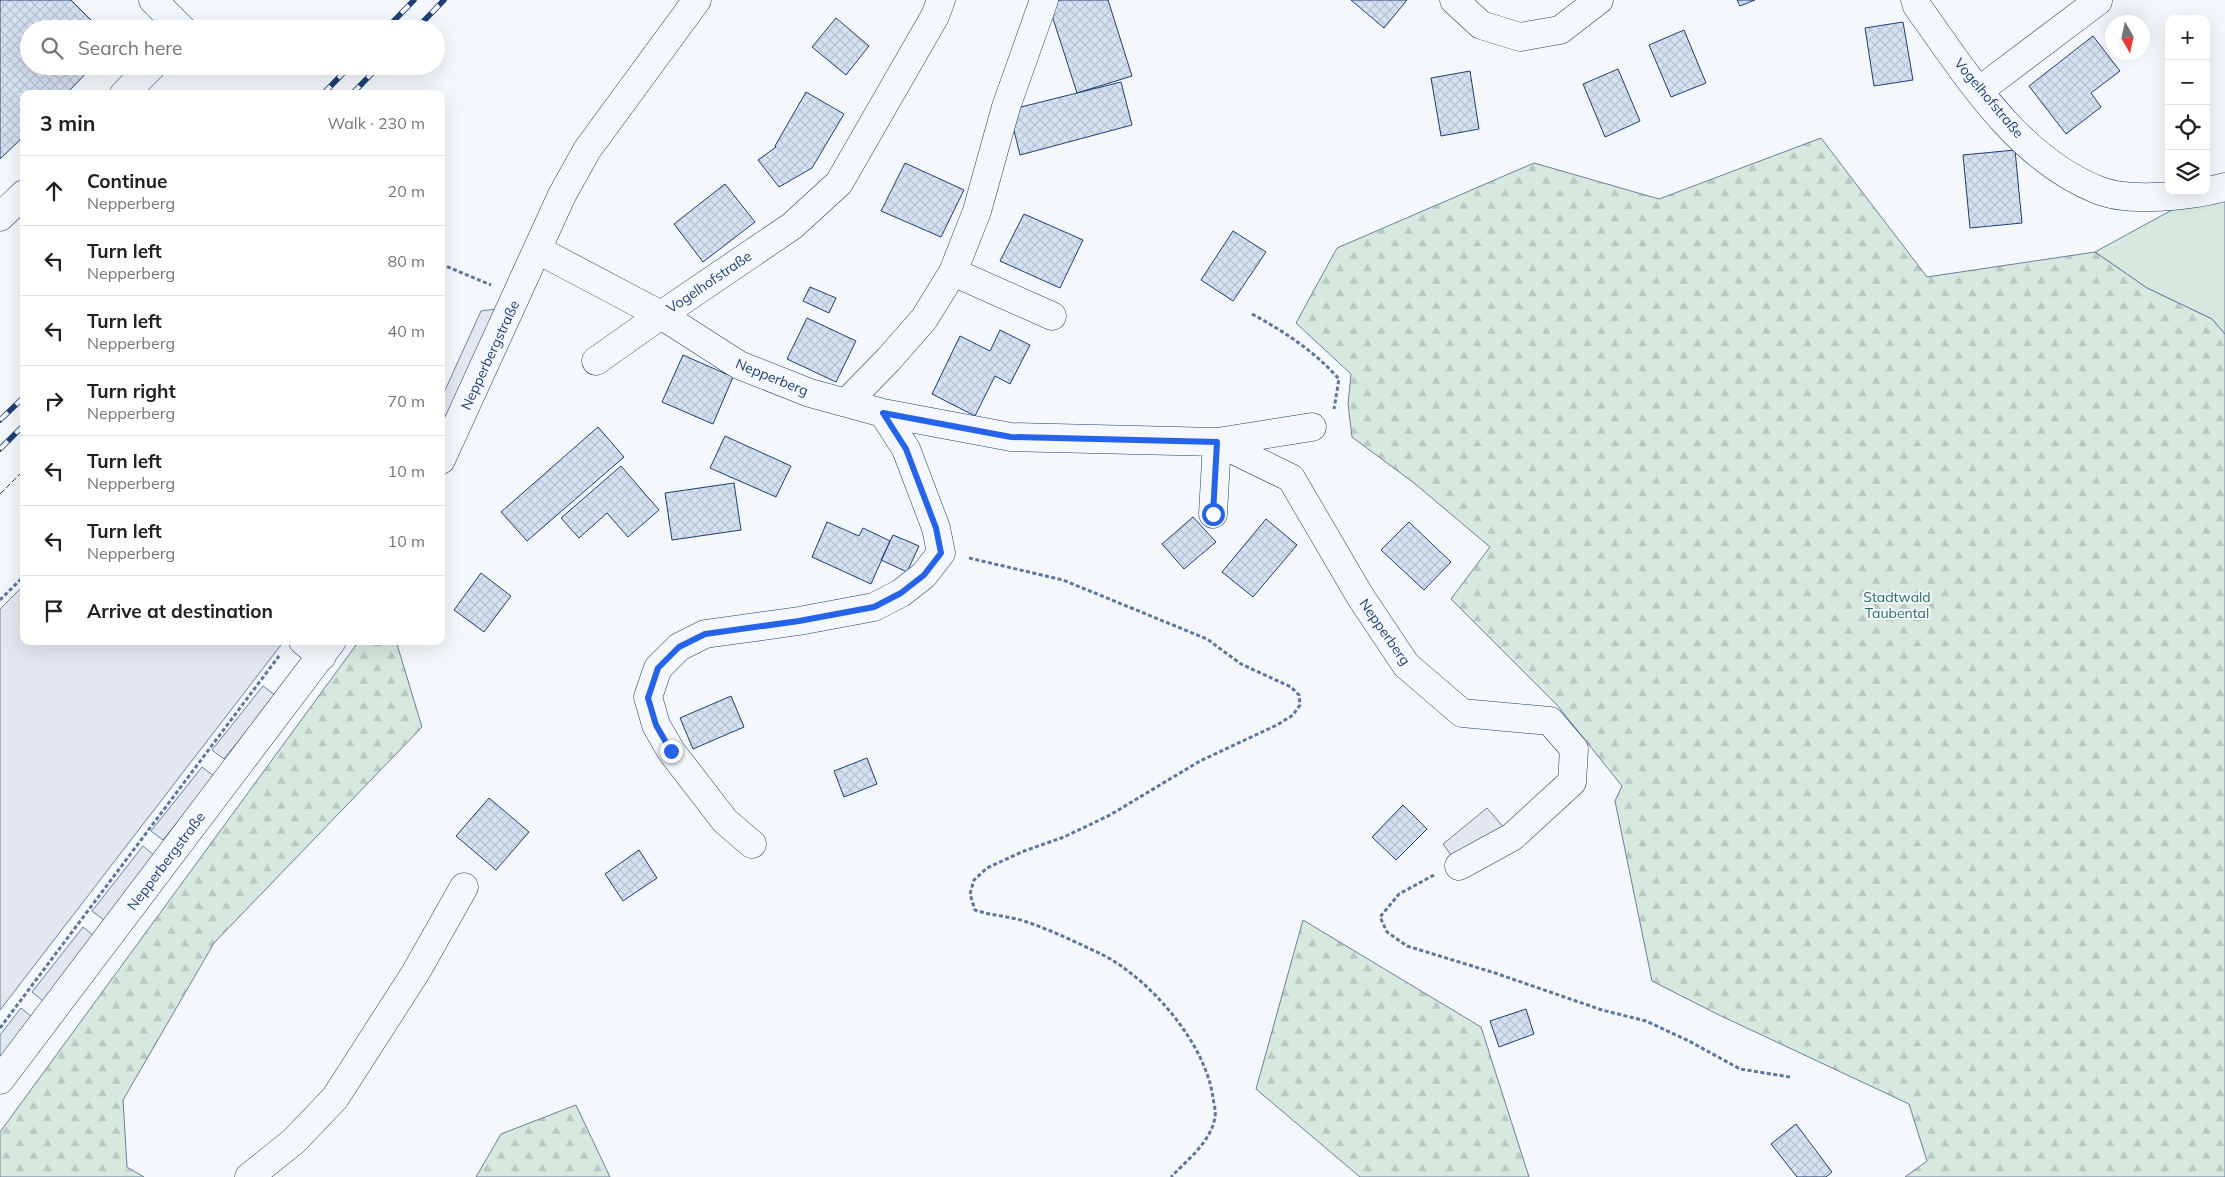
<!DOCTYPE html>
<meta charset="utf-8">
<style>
body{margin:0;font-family:Mulish,sans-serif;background:#f2f2f2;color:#202124}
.controls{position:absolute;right:15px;top:15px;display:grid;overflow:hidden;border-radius:10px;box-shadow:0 5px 20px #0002}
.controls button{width:45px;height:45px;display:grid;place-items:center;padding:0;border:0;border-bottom:1px solid #e0e0e0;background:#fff;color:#202124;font:25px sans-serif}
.compass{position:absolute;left:2105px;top:15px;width:45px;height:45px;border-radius:50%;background:#fff;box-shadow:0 5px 20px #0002;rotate:171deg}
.stop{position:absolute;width:15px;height:15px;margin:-11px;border:4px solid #2563eb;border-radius:50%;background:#fff}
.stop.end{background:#2563eb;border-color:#fff;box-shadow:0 1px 5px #0008}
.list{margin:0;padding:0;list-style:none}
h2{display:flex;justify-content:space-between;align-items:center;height:65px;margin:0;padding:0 20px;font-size:21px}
h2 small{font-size:16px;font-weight:400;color:#757577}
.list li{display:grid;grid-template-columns:32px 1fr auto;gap:15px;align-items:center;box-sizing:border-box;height:70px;padding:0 20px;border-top:1px solid #e0e0e0}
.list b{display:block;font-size:19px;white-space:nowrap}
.list p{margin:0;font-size:16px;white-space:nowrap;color:#757577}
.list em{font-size:16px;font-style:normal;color:#757577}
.icon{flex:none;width:28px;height:28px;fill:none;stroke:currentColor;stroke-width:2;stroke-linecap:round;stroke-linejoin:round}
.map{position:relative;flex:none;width:2225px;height:1177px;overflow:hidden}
.search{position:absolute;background:#fff;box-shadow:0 5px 20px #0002;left:20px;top:20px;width:425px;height:55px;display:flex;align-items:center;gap:12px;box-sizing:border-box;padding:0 18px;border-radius:28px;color:#757577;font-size:19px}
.panel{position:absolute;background:#fff;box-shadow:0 5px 20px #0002;left:20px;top:90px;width:425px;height:555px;border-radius:10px}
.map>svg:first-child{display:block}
.grass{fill:#d7e8df;stroke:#687fa3}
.forest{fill:url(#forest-firs);stroke:#687fa3}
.parking{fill:#e3e8f0;stroke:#687fa3}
.building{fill:url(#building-cross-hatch);stroke:#1d3f73}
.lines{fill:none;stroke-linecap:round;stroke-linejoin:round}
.minor-casing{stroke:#1d3f73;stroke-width:29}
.path{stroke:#5e769c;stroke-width:3;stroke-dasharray:4 2.5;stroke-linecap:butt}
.minor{stroke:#f4f7fb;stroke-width:28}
.rail-casing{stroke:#1d3f73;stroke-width:5.5}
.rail{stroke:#f4f7fb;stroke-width:4;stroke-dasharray:11;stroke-linecap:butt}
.fence{stroke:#1d3f73;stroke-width:1;stroke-dasharray:6 2.5;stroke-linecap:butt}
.route{stroke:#2563eb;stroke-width:6}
.labels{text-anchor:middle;stroke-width:4;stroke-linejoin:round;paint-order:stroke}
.street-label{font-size:14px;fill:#1d3f73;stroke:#f4f7fb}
.park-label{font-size:14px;fill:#2c6c60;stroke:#f4f7fb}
</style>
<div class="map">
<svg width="2225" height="1177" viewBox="0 0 2225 1177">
<defs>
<pattern id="forest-firs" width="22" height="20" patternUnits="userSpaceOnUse" patternTransform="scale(1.25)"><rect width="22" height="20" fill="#d7e8df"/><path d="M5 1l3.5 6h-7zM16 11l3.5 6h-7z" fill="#b8c8c3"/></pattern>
<pattern id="building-cross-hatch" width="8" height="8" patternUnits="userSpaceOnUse" patternTransform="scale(1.25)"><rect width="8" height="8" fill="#d5e0f0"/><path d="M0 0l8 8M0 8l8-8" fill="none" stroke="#b6c1d1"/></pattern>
</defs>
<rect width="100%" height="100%" fill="#f4f7fb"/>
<path class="grass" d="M2225,181V334L2212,319L2147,288L2095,252Z"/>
<path class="forest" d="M1821,138L1927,277L2095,252L2147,288L2212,319L2225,334V1177H1905L1927,1161L1909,1104L1719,1015L1652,981L1615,801L1622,786L1557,705L1451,599L1490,547L1414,483L1352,437L1348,404L1351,374L1296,323L1337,248L1534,163L1659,199Z
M359,641H396L422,727L214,943L123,1100L127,1167L144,1177H0V1132Z
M1303,920L1481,1027L1529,1177H1360L1256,1089Z
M576,1105L610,1177H476L501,1134Z"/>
<path class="parking" d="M496,309L447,417L441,410V399L481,311Z
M24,585V641H276L281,645L0,1010V609Z
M263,686L275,695L224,759L212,750Z
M202,767L214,776L163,840L151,831Z
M1487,808L1512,837L1459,866L1443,844Z
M143,846L155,856L104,920L92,911Z
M83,927L94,936L43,1001L32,992Z
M21,1008L33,1018L0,1059V1035Z"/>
<path class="building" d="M0,0H71L100,29H29V66H93L66,94H24V136L0,159Z
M1047,0H1108L1132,76L1077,93Z
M1351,0H1407L1384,28Z
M1737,0H1755L1740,6Z
M836,18L869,46L846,75L812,47Z
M1903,22L1913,80L1874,86L1865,28Z
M1684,30L1706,83L1671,97L1649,45Z
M2093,36L2120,71L2091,93L2101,107L2066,134L2029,86Z
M1618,69L1640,121L1605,137L1583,84Z
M1470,71L1479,129L1441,136L1431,78Z
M1121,82L1132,125L1020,155L1009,110Z
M806,92L844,114L812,168L779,187L758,160L776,147L775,146Z
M2015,150L2022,223L1970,228L1963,155Z
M905,163L964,190L941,237L881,211Z
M725,184L755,222L703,262L674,224Z
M1024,214L1083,240L1060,288L1000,261Z
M1233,231L1266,252L1233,301L1201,280Z
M810,287L836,298L829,313L803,301Z
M807,318L856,341L836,382L787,359Z
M1000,330L1030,345L1010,384L995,376L975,416L932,394L960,336L990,351Z
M683,355L733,377L713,424L662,402Z
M598,427L624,457L527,541L501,512Z
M725,436L791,466L776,497L710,468Z
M621,466L659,510L628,537L607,513L579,538L561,518Z
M734,483L741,530L672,540L665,493Z
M1193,517L1216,542L1184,569L1162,544Z
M1266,519L1297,545L1253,597L1222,572Z
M827,522L859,536L863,528L890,541L871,584L812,557Z
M1409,522L1451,562L1424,590L1381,550Z
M893,535L919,546L907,572L881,560Z
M481,573L511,596L484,632L454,610Z
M731,696L744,727L693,749L680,718Z
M867,758L877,784L844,797L834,771Z
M489,798L529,832L496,870L456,836Z
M1403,805L1427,829L1396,860L1372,837Z
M639,850L657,878L623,901L605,874Z
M1526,1009L1534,1034L1499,1047L1490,1021Z
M1796,1124L1832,1172L1826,1177H1797L1771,1144Z"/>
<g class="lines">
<defs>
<path id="minor" d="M153,0L182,29
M1454,0L1481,25L1520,37L1560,30L1599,0
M1915,0L1917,6C1966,74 2017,158 2098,190C2129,203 2193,196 2225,187
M1980,90L2098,1
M124,94L152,66
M0,217L24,194
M538,250L661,315L739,365L810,393L883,413L906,449L936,528L941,553L924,575L901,593L874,607L799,621L705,634L679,647L658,668L648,697L656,725L671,751L725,821L752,844
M953,272L1052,316
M596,361L661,315L792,226L839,183L935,16L941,0
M847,402L888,360L924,319L953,272L977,211L1006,107L1044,0
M883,413L1011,437L1217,442L1213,514
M1217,442L1291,478L1360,596L1406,665L1462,713L1550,721L1574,749L1572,782L1512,837L1459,866
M1217,442L1312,427
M441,460L562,195L587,150L697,0
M303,641L322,656
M0,1080L332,641
M249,1177L294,1141L335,1098L416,972L464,887"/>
</defs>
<use href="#minor" class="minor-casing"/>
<path class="path" d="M441,264L491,285
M1252,314C1285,332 1314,351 1339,379L1334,409
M969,558L1063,580L1207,639L1241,664L1291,687L1299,695L1300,705L1293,715L1277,725L1200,761L1110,815L1064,837L1024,851L987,868L974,880L970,894L975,910C992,916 1010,916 1027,922C1053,931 1078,943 1103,955C1151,980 1206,1044 1213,1098C1214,1104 1216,1111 1215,1117C1211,1142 1187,1160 1171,1177
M0,600L24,576
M1434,875L1399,894L1380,917L1387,932L1407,946L1495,973L1602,1010L1646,1021L1689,1041L1740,1069L1790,1077
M0,1028L279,656"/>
<use href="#minor" class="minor"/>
<defs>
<path id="rail" d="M386,29L414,0
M416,29L444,0
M323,94L350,66
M352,94L379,66
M0,420L24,397
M0,449L24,425"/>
</defs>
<use href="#rail" class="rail-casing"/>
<use href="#rail" class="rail"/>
<path class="fence" d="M0,494L24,470"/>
</g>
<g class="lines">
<path class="route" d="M671,751L656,725L648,698L658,668L679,647L705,634L799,621L874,607L901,593L924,575L941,553L936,528L906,449L883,413L1011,437L1217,442L1213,514"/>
</g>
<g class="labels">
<g class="street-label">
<text transform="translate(1989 98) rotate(50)" y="5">Vogelhofstraße</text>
<text transform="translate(709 282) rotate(-34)" y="5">Vogelhofstraße</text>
<text transform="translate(490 355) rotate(-65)" y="5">Nepperbergstraße</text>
<text transform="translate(772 377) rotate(22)" y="5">Nepperberg</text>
<text transform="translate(1385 632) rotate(55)" y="5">Nepperberg</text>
<text transform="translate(166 861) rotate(-53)" y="5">Nepperbergstraße</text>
</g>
<g class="park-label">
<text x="1897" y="602">Stadtwald<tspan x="1897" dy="16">Taubental</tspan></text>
</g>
</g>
</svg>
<div class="controls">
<button>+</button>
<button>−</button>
<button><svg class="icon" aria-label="locate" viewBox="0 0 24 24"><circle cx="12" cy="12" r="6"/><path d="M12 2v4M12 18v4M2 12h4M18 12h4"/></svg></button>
<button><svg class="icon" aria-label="layers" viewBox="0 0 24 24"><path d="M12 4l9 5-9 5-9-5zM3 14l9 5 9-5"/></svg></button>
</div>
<svg class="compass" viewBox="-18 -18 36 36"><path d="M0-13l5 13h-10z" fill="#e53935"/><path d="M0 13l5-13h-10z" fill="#757577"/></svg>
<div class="stop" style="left:1213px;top:514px"></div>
<div class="stop end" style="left:671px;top:751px"></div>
<div class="search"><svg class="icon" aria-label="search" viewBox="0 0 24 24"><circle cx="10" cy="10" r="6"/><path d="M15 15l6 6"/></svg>Search here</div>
<section class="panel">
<h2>3 min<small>Walk · 230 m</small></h2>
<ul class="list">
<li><svg class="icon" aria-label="ahead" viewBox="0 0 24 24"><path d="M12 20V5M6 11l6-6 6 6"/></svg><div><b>Continue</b><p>Nepperberg</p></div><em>20 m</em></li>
<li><svg class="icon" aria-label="left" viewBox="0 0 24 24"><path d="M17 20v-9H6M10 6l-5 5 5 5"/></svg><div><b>Turn left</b><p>Nepperberg</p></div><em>80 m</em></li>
<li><svg class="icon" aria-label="left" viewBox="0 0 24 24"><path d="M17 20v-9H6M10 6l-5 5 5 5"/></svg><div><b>Turn left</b><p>Nepperberg</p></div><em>40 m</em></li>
<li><svg class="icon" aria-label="right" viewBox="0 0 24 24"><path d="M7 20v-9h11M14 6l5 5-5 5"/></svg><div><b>Turn right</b><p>Nepperberg</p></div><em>70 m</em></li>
<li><svg class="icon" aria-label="left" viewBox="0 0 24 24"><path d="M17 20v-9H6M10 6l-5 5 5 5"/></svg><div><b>Turn left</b><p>Nepperberg</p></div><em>10 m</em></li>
<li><svg class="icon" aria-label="left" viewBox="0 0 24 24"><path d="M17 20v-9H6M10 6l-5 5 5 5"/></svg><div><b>Turn left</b><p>Nepperberg</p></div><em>10 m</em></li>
<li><svg class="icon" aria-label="arrive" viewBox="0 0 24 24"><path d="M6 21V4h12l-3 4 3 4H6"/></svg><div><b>Arrive at destination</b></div></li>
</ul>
</section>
</div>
